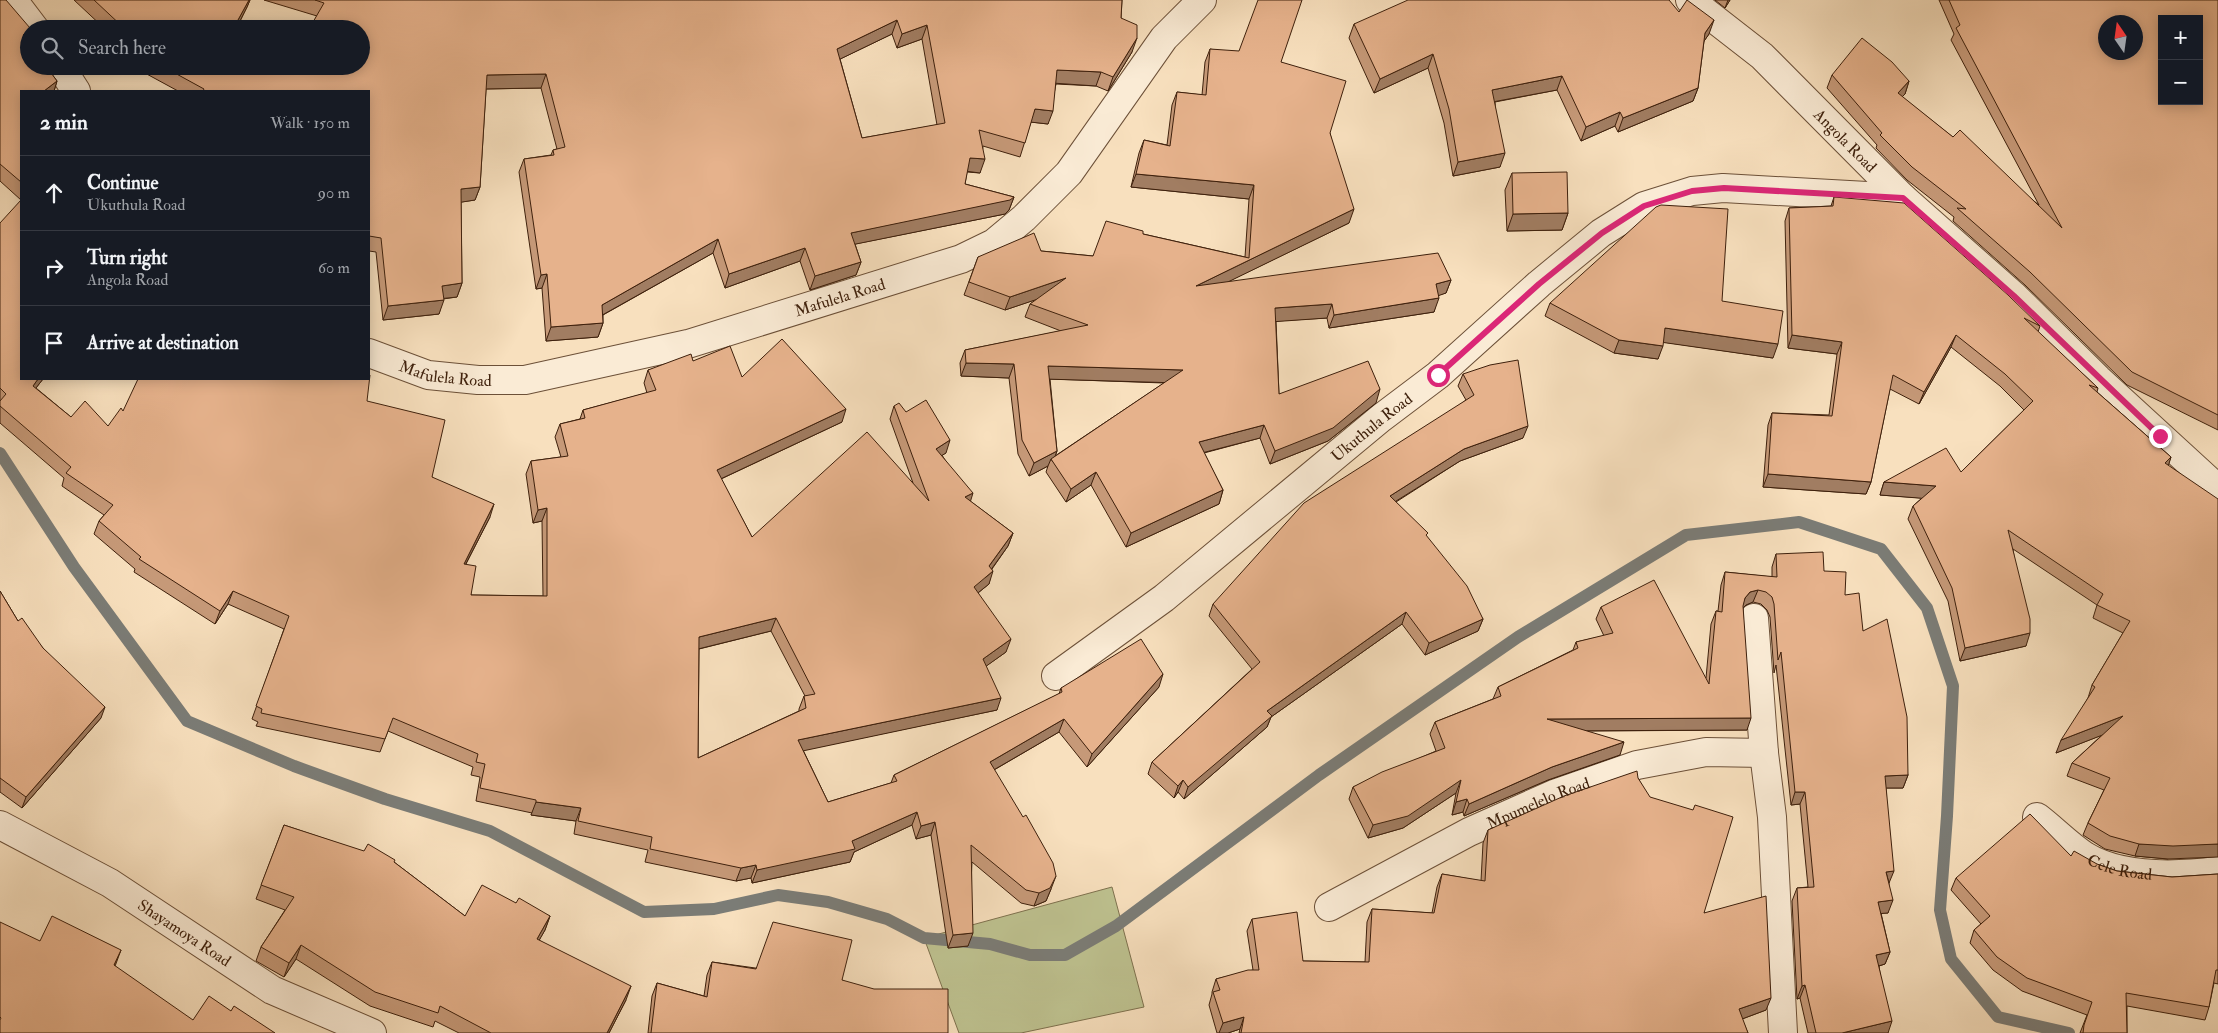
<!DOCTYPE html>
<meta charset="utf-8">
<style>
body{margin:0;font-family:"IM FELL Double Pica",serif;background:#20242c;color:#f1f3f6}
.controls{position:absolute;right:15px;top:15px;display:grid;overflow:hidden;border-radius:0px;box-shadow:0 2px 12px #0003}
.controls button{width:45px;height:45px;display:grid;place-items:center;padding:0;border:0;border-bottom:1px solid #363941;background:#171b24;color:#f1f3f6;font:25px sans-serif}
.compass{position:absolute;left:2098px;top:15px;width:45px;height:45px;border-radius:50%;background:#171b24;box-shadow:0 2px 12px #0003;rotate:347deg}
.stop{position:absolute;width:15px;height:15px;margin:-11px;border:4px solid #db2777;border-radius:50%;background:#fff}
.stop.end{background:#db2777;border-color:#fff;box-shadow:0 1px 5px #0008}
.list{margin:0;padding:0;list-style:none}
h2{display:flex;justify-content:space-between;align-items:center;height:65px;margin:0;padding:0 20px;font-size:21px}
h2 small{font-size:16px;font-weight:400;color:#9ea1a6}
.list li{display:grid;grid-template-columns:32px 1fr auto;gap:15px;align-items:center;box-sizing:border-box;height:75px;padding:0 20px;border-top:1px solid #363941}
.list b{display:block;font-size:19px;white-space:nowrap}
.list p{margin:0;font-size:16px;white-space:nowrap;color:#9ea1a6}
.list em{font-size:16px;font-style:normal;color:#9ea1a6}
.icon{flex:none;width:28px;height:28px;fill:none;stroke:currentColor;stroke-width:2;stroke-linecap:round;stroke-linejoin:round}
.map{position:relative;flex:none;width:2218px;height:1033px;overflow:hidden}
.search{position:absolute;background:#171b24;box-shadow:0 2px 12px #0003;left:20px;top:20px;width:350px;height:55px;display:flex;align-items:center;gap:12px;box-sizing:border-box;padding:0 18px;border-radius:28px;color:#9ea1a6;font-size:19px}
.panel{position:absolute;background:#171b24;box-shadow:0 2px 12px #0003;left:20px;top:90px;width:350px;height:290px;border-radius:0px}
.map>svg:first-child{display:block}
.green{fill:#bec290;stroke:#7e714e}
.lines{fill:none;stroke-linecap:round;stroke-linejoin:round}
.stream{stroke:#7b7c76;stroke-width:12}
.minor-casing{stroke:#6c5038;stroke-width:30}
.minor{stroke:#faebd5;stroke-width:28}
.wall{fill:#c69978;stroke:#3e200c;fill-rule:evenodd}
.shaded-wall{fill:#a17d62;stroke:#3e200c}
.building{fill:#e6b28c;stroke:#3e200c;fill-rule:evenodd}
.route{stroke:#db2777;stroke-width:6}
.labels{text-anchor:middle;stroke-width:4;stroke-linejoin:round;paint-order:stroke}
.street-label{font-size:16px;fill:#3e200c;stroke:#faebd5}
</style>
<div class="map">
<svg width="2218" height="1033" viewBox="0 0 2218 1033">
<rect width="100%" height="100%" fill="#f8e0be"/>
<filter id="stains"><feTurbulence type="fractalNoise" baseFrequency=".004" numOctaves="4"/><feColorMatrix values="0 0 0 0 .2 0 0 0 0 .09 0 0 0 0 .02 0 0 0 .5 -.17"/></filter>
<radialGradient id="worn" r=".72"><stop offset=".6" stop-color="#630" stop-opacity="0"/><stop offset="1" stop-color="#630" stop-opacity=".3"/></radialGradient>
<path class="green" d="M1112,887L1144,1007L1021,1033H959L924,938Z"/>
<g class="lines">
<path class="stream" d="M0,453L74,567L187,721L294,766L385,799L490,831L644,912L714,909L778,895L828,902L887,919L924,938L990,944L1030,955H1065L1116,926L1319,775L1518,637L1686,535L1799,522L1881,549L1927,608L1953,686L1947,816L1940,910L1951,959L1998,1017L2069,1033"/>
<defs>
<g id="minor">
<path d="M13,0L35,29"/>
<path id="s1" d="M1690,0L1762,56L1903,198L2014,296L2098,379L2218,489"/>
<path d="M60,66L76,91"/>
<path id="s2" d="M369,353L428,375L478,380H525L688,344L961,259L994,243L1024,218L1069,173L1164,38L1202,0"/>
<path d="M1754,618L1764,753L1772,817L1783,1033"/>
<path id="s3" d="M1056,676L1164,598L1381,418L1438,375L1539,284L1601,233L1644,206L1692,191L1723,188L1903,198"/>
<path id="s4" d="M2037,817C2053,829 2068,845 2085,856C2121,878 2178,876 2218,871"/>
<path id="s5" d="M0,825L110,883L272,990L372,1033"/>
<path id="s6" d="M1329,907L1469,832L1554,794L1637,765L1706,752L1764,753"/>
</g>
</defs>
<use href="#minor" class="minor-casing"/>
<use href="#minor" class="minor"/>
</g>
<path class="wall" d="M0,0L29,29V33L26,40L57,81L54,91H21V200L0,181Z
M74,0H250L247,7L236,29H105Z
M264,0H1122L1121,18L1132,52L1108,91L1096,86L1056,84L1048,124L1031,122L1020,157L983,146L980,173L967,172L965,184L1014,197L1009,210L1005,214L855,244L861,262L856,275L810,290L800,261L725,288L713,253L603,315V323L598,337L546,341L542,288L536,289L519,172L524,159L551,155L553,150L557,149L541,88L486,89L480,187L475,200L461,202L462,283L457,297L443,299L439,314L383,320L376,252L369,251V91H178L132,66H269L282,73L317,16ZM892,34L897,48L922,39L937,125L862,138L840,59Z
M1715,0H1730L1725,8Z
M1939,0H2218V430L2127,385L2025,285L1953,221L1954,217L1907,180L1876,148L1877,145L1827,88L1832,75L1909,81L1905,94L1902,97L2039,205L1951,40L1954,34Z
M1679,12L1709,34L1704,41L1698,88L1693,101L1618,132L1615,126L1581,141L1557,90L1495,102L1500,167L1453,176L1444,123L1428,68L1374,93L1349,38L1354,24Z
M1210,49L1281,62L1330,133L1349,223L1227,282L1451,280L1446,293L1438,295L1434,312L1329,328L1327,318L1276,321L1279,394L1376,403L1328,441L1270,464L1260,438L1204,453L1223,490L1219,504L1126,547L1091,485L1066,502L1046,472L1048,466L1029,476L1018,454L1009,378L961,376L960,363L965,350L1061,331L1025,317L1030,304L1037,299L1005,310L964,295L978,257L1041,251L1093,256L1143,234L1245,257L1249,199L1131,187L1139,153L1144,140L1167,145L1172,105L1177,92L1202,95L1205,62ZM1050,379L1164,383L1055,456L1057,451Z
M1512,173L1568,213L1562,230L1507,231L1505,190Z
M1834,197L2040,326L2038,332L2098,388L2097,392L2171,457L2168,465V859L2135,856L2105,849L2083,835L2088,823L2104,790L2067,776L2072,763L2102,735L2056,753L2088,698L2092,685L2123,633L2093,618L2097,605L2013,549L2026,646L1960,661L1948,601L1908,519L1913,506L1922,498L1880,495L1884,482L1961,472L2024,410L2000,386L1951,347L1919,404L1890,389L1871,482L1866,494L1763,487L1768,425L1772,413L1829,415L1837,354L1788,348L1785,221L1789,208L1831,206Z
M0,223L21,379H43L36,388L71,417L108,426L123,411L367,401L432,477L490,517L466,564L471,595L543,596L542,521L533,523L526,474L531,461L561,457L555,437L560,424L580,419L583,410L647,393L644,383L648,370L693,361L742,377L842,422L721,479L752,537L913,483L890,419L894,406L906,412L946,453L942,455L970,501L1013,533L1008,546L992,569L989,584L978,593L1006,652L986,666L997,710L803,750L828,802L891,783L894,775L1059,694L1061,688L1159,687L1087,767L1059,732L994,770L1051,889L1046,901L1034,906L1021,903L972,862L968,946L948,948L931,835L916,839L912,825L854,852L850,862L752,883L751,878L736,881L645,862L648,850L574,834L576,821L531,815L532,813L476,801L480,777L471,775L473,767L388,731L380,752L256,726L258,722L252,719L284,629L228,604L215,624L134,572L135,569L94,534L99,521L104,515L62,486L64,478L0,423ZM771,631L805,696H804L799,709V711L698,758L699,649Z
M1722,301L1773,358L1663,342L1658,359L1614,353L1545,316L1550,303Z
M1463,374L1523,438L1460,461L1396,502L1427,537L1483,619L1478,631L1425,655L1402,624L1271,717L1267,727L1184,799L1178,792L1174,798L1148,774L1152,762L1252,669L1209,616L1213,604L1466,400L1458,386Z
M1776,554L1824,571L1845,595L1863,631L1908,775L1903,788H1886L1889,883L1888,913H1881L1890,952L1885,964L1879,966L1888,1033H1808L1800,998L1797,999L1792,901L1797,888L1808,887L1800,804L1791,805L1776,665L1774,673L1770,617L1767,610L1761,604L1753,602L1746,605L1743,608L1747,730L1588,731L1620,755L1548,780L1464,816L1463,812L1452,815L1456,793L1403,828L1368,838L1349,799L1353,787L1436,751L1430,734L1435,722L1493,699L1498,687L1573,650L1576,642L1604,636L1596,619L1601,607L1706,678L1711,624L1716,611H1718L1721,585L1725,572L1772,577V567Z
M0,591L18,621L43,648L101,718L22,808L0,792Z
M1638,778L1704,913L1766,1010L1742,1019L1748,1033H1239L1240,1029L1228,1033H1217L1209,1005L1212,994V992L1216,979L1253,970L1247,931L1252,919L1303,961L1365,962L1367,922L1372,909L1432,913L1437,887L1442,874L1481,881L1483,843L1488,830Z
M284,825L394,862L465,916L516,903L550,916L545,930L539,940L626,1000L609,1033H459L435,1021L433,1027L370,1006L296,959L284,977L256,961L261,947L285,910L256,899Z
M2071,856L2117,871L2172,877L2218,874V984L2214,983L2209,1007L2205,1020L2127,1006V1033H2080L2087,1015L2022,991L1993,970L1970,943L1974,930L1981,924L1951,890L1956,878Z
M712,962L842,980L948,1033H648L652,996L657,983L704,996L707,975Z"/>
<path class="shaded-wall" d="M249,0H250L247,7L236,29H233Z
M1728,0H1730L1725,8Z
M897,20L892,34L832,63L837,49Z
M1714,20L1709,34L1700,47L1705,33Z
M927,25L922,39L897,48L902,34Z
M29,30V33L26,41L23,35Z
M1137,38L1132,52L1108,91L1113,77Z
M1433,54L1428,68L1374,93L1380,79Z
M1057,70L1101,72L1096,86L1052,83Z
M546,74L541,88L482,89L487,75Z
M1562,76L1557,90L1487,103L1492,90Z
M57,81L54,91H44Z
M1909,81L1905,94L1893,106L1898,93Z
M1698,88L1693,101L1618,132L1623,118Z
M1035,109L1053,111L1048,124L1030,122Z
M1620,112L1615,126L1581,141L1586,127Z
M1505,153L1500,167L1453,176L1458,162Z
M970,158L985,159L980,173L965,171Z
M1136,174L1254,185L1249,199L1131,187Z
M480,187L475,200L456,203L461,189Z
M1014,197L1009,210L1005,214L846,246L851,233Z
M1354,209L1349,223L1191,300L1196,286Z
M1568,213L1562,230L1507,231L1513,214Z
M718,239L713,253L597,318L602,305Z
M805,248L800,261L725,288L729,274Z
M861,262L856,275L810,290L815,276Z
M547,274L542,288L536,289L541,275Z
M1066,278L1062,291L1005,310L1010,297Z
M1451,280L1446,293L1432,298L1436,284Z
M462,283L457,297L438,299L442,286Z
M1439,298L1434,312L1329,328L1334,315Z
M444,300L439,314L383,320L388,306Z
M1332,304L1327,318L1270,322L1275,308Z
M603,323L598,337L546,341L551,327Z
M1665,328L1778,344L1773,358L1660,342Z
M1792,335L1842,342L1837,354L1788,348Z
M1956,335L1951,347L1919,404L1924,392Z
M1619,340L1663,346L1658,359L1614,353Z
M966,363L1014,364L1009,378L961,376Z
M1048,366L1183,370L1179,383L1044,379Z
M38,379H43L28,398L33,386Z
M1380,389L1376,403L1328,441L1270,464L1275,451Z
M846,409L842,422L712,483L717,470Z
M1264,425L1260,438L1194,455L1199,442Z
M1528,426L1523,438L1460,461L1385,508L1390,496L1464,449Z
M950,440L946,453L931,462L936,449Z
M1057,451L1053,462L1051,459L1048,466L1029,476L1034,463Z
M2171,457L2167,470L2165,463Z
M1096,472L1091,485L1066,502L1071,489Z
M1768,474L1871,482L1866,494L1763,487Z
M1884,482L1936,486L1931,499L1880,495Z
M1223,490L1219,504L1126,547L1131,533Z
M973,493L969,506L965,497Z
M494,504L490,517L459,577L464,564Z
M547,508L542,521L533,523L538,510Z
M1013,533L1008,546L985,578L993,571L989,584L969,600L974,587Z
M1758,590L1753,602L1746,605L1740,611L1745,598L1750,592Z
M233,591L228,604L215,624L220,611Z
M1406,612L1402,624L1271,717L1267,727L1184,799L1188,787L1267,711Z
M776,618L771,631L694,650L699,637Z
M1483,619L1478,631L1425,655L1429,643Z
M2030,633L2026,646L1960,661L1965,648Z
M1011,639L1006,652L978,672L983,659Z
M1163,674L1159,687L1087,767L1092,754Z
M1001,698L997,710L793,753L798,740Z
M105,707L101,718L22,808L26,797Z
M2123,716L2118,729L2056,753L2061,740Z
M1751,718L1747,730L1543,731L1547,719Z
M1064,719L1059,732L985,775L990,762Z
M1624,742L1620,755L1548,780L1464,816L1469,804L1552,767Z
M1908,775L1903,788H1880L1885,776Z
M1183,780L1178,792L1174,798L1178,786Z
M1461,780L1456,793L1403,828L1368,838L1373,825Z
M1795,792H1805L1800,804L1791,805Z
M1467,799L1463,812L1452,815L1456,802Z
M536,802L581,808L576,821L531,815Z
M917,812L912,825L854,852L850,862L752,883L757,870L852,841Z
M935,822L931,835L916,839L921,826Z
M2139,844H2218V857L2168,859L2135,856Z
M756,865L751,878L736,881L741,868Z
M1894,871L1889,883L1886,872Z
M1056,876L1051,889L1046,901L1034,906L1039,893Z
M1893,900L1888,913L1874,914L1878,902Z
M550,916L545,930L532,953L537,939Z
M973,933L968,946L948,948L953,935Z
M301,945L296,959L284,977L289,963Z
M121,950L114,969V965Z
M1890,952L1885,964L1872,968L1876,955Z
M1805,985L1800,998L1797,999L1802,986Z
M631,986L626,1000L609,1033H607Z
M1771,998L1766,1010L1734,1022L1739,1009Z
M1244,1017L1240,1029L1228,1033H1219L1223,1023Z
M1892,1021L1888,1033H1842Z"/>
<path class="building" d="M0,0H6L30,28L23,35L29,44V66H46L57,81L44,91H21V182L0,164Z
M94,0H249L233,29H125Z
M315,0H1122L1121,18L1137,25V38L1113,77L1101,72L1057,70L1053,111L1035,109L1025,143L979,130L985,159L970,158L965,184L1014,197L1010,200L851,233L861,262L815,276L805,248L729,274L718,239L602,305L603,323L551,327L547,274L541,275L524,159L554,155L553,150L565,147L546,74L487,75L480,187L461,189L462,283L442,286L444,300L388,306L381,238L369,236V91H203L204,89L162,66H269L282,73L286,66H361V29H309L324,3ZM897,20L902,34L927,25L945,123L862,138L837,49Z
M1258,0H1302L1281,62L1346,81L1330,133L1354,209L1196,286L1438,253L1451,280L1436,284L1439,298L1334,315L1332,304L1275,308L1279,394L1368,361L1380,389L1333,428L1275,451L1264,425L1199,442L1223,490L1131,533L1096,472L1071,489L1051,459L1183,370L1048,366L1057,451L1034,463L1022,440L1014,364L966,363L965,350L1088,325L1030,304L1066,278L1010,297L969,282L978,257L1034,233L1041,251L1093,256L1106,221L1143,231V234L1249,258L1254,185L1136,174L1144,140L1170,146L1177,92L1206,95L1210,49L1239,51Z
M1408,0H1669L1679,12L1687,0L1714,20L1705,33L1698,88L1623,118L1620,112L1586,127L1562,76L1492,90L1505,153L1458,162L1449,109L1433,54L1380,79L1354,24Z
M1949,0H2218V415L2132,372L2030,272L1957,208L1966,209L1912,167L1880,135L1882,133L1832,75L1862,38L1892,62L1909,81L1898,93L1953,137L1960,130L2062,228L1956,28L1960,25ZM2162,19H2199V101H2162ZM2106,22H2136V52H2106Z
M1567,172L1568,213L1513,214L1512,173Z
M1834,197L1904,203L2008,295L2040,326L2024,318L2098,388L2089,385L2171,457L2165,463L2218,499V844L2173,846L2139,844L2110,836L2088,823L2110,778L2072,763L2123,716L2061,740L2095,687L2092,685L2130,621L2097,605L2103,594L2008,530L2030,619V633L1965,648L1952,588L1913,506L1936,486L1884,482L1946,448L1961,472L2033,401L2005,374L1956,335L1924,392L1893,375L1871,482L1768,474L1772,413L1832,416L1842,342L1792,335L1789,208L1833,206Z
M21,200V379H38L33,386L71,417L85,401L108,426L121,408L123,411L138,379H369V375H370L367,401L445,420L432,477L494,504L464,564L476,566L471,595L547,596V508L538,510L531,461L568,456L560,424L585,418L583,410L656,390L648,370L691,354L693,361L730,346L742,377L782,339L846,409L717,470L752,537L867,432L929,501L894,406L899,403L906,412L926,400L950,440L936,449L973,493L965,497L1013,533L989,566L993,571L974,587L1011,639L983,659L1001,698L798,740L828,802L897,781L894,775L1062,692L1061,688L1141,639L1163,674L1092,754L1064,719L990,762L1023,817L1026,815L1053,863L1056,876L1050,888L1039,893L1026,890L971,845L973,933L953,935L935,822L921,826L917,812L852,841L855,849L757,870L756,865L741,868L650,849L652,837L578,821L581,808L536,802V800L480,788L485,764L476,762L478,754L393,718L385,739L261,713L262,709L256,706L289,616L233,591L220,611L139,559L141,557L99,521L113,505L66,473L71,467L0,406V401L6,394L0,388V223ZM776,618L815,694L804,696L806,708L698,758L699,637Z
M1661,205L1728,209L1722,301L1783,311L1778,344L1665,328L1663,346L1619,340L1550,303L1656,207Z
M1518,360L1528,426L1464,449L1390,496L1428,533L1426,535L1467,586L1483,619L1429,643L1406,612L1267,711L1272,716L1188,787L1183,780L1178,786L1152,762L1260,662L1213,604L1304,503L1474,395L1463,374L1490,365Z
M1823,552L1824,571L1846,572L1845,595L1859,593L1863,631L1887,619L1907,717L1908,775L1885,776L1894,871L1886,872L1893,900L1878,902L1890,952L1876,955L1892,1021L1842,1033H1816L1805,985L1802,986L1797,888L1814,887L1805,792H1795L1781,652L1778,660L1774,604L1772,597L1766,592L1758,590L1750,592L1745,598L1743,606L1751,718L1547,719L1624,742L1552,767L1469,804L1467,799L1456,802L1461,780L1408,816L1373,825L1353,787L1382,772L1445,748L1435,722L1501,696L1498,687L1578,648L1576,642L1613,633L1601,607L1654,580L1709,684L1716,611L1722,612L1725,572L1777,577L1776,554Z
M0,591L18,621L22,618L43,648L105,707L26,797L0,778Z
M1637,771L1638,778L1650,797L1693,810L1695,805L1733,817L1704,913L1766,896L1771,998L1739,1009L1748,1033H1241L1244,1017L1223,1023L1213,992L1220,990L1216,979L1248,970H1259L1252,919L1297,912L1303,961L1369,962L1372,909L1434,913L1442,874L1485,881L1488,830L1564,796Z
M2030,814L2071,856L2074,851L2097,864L2117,871L2172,877L2218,874V970H2216L2209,1007L2126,993L2127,1033H2083L2084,1025L2092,1002L2027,978L1997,957L1974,930L1990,916L1956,878Z
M284,825L364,851L368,844L395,860L394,862L465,916L482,885L516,903L519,898L550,916L537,939L631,986L607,1033H491L440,1006L438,1013L375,992L301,945L289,963L261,947L294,897L261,885Z
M52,916L121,950L114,965L193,1020L209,996L231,1011L234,1006L275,1033H0V1020L1,1018L0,1017V922L40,941Z
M773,922L852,940L842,980L874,989H948V1033H651L657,983L707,997L712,962L756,969Z"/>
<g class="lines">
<path class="route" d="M1438,375L1539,284L1602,233L1644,206L1692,191L1724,188L1903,198L2014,296L2160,436"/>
</g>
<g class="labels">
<g class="street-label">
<text dy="6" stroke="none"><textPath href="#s1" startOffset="210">Angola Road</textPath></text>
<text dy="6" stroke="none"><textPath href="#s2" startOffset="486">Mafulela Road</textPath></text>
<text dy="6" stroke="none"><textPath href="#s2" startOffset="80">Mafulela Road</textPath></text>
<text dy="6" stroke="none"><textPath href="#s3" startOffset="402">Ukuthula Road</textPath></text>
<text dy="6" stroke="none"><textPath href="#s6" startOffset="234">Mpumelelo Road</textPath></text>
<text dy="6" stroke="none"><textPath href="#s4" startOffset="99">Cele Road</textPath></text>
<text dy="6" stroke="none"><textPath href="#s5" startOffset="214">Shayamoya Road</textPath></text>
</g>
</g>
<rect width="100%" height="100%" filter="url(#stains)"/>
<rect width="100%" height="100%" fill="url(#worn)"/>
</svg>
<div class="controls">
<button>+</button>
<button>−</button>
</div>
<svg class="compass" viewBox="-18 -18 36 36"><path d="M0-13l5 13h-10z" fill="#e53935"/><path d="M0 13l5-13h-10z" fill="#9ea1a6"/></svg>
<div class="stop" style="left:1438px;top:375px"></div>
<div class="stop end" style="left:2160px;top:436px"></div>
<div class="search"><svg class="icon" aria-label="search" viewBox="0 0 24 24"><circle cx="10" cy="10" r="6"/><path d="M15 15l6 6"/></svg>Search here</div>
<section class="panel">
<h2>2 min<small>Walk · 150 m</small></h2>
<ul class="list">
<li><svg class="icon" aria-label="ahead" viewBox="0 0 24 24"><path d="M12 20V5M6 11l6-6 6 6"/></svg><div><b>Continue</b><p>Ukuthula Road</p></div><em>90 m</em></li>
<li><svg class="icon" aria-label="right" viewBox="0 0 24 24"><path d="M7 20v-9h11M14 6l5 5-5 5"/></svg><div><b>Turn right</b><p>Angola Road</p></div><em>60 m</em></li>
<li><svg class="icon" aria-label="arrive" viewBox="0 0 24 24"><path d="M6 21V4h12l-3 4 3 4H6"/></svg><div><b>Arrive at destination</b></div></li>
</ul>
</section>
</div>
